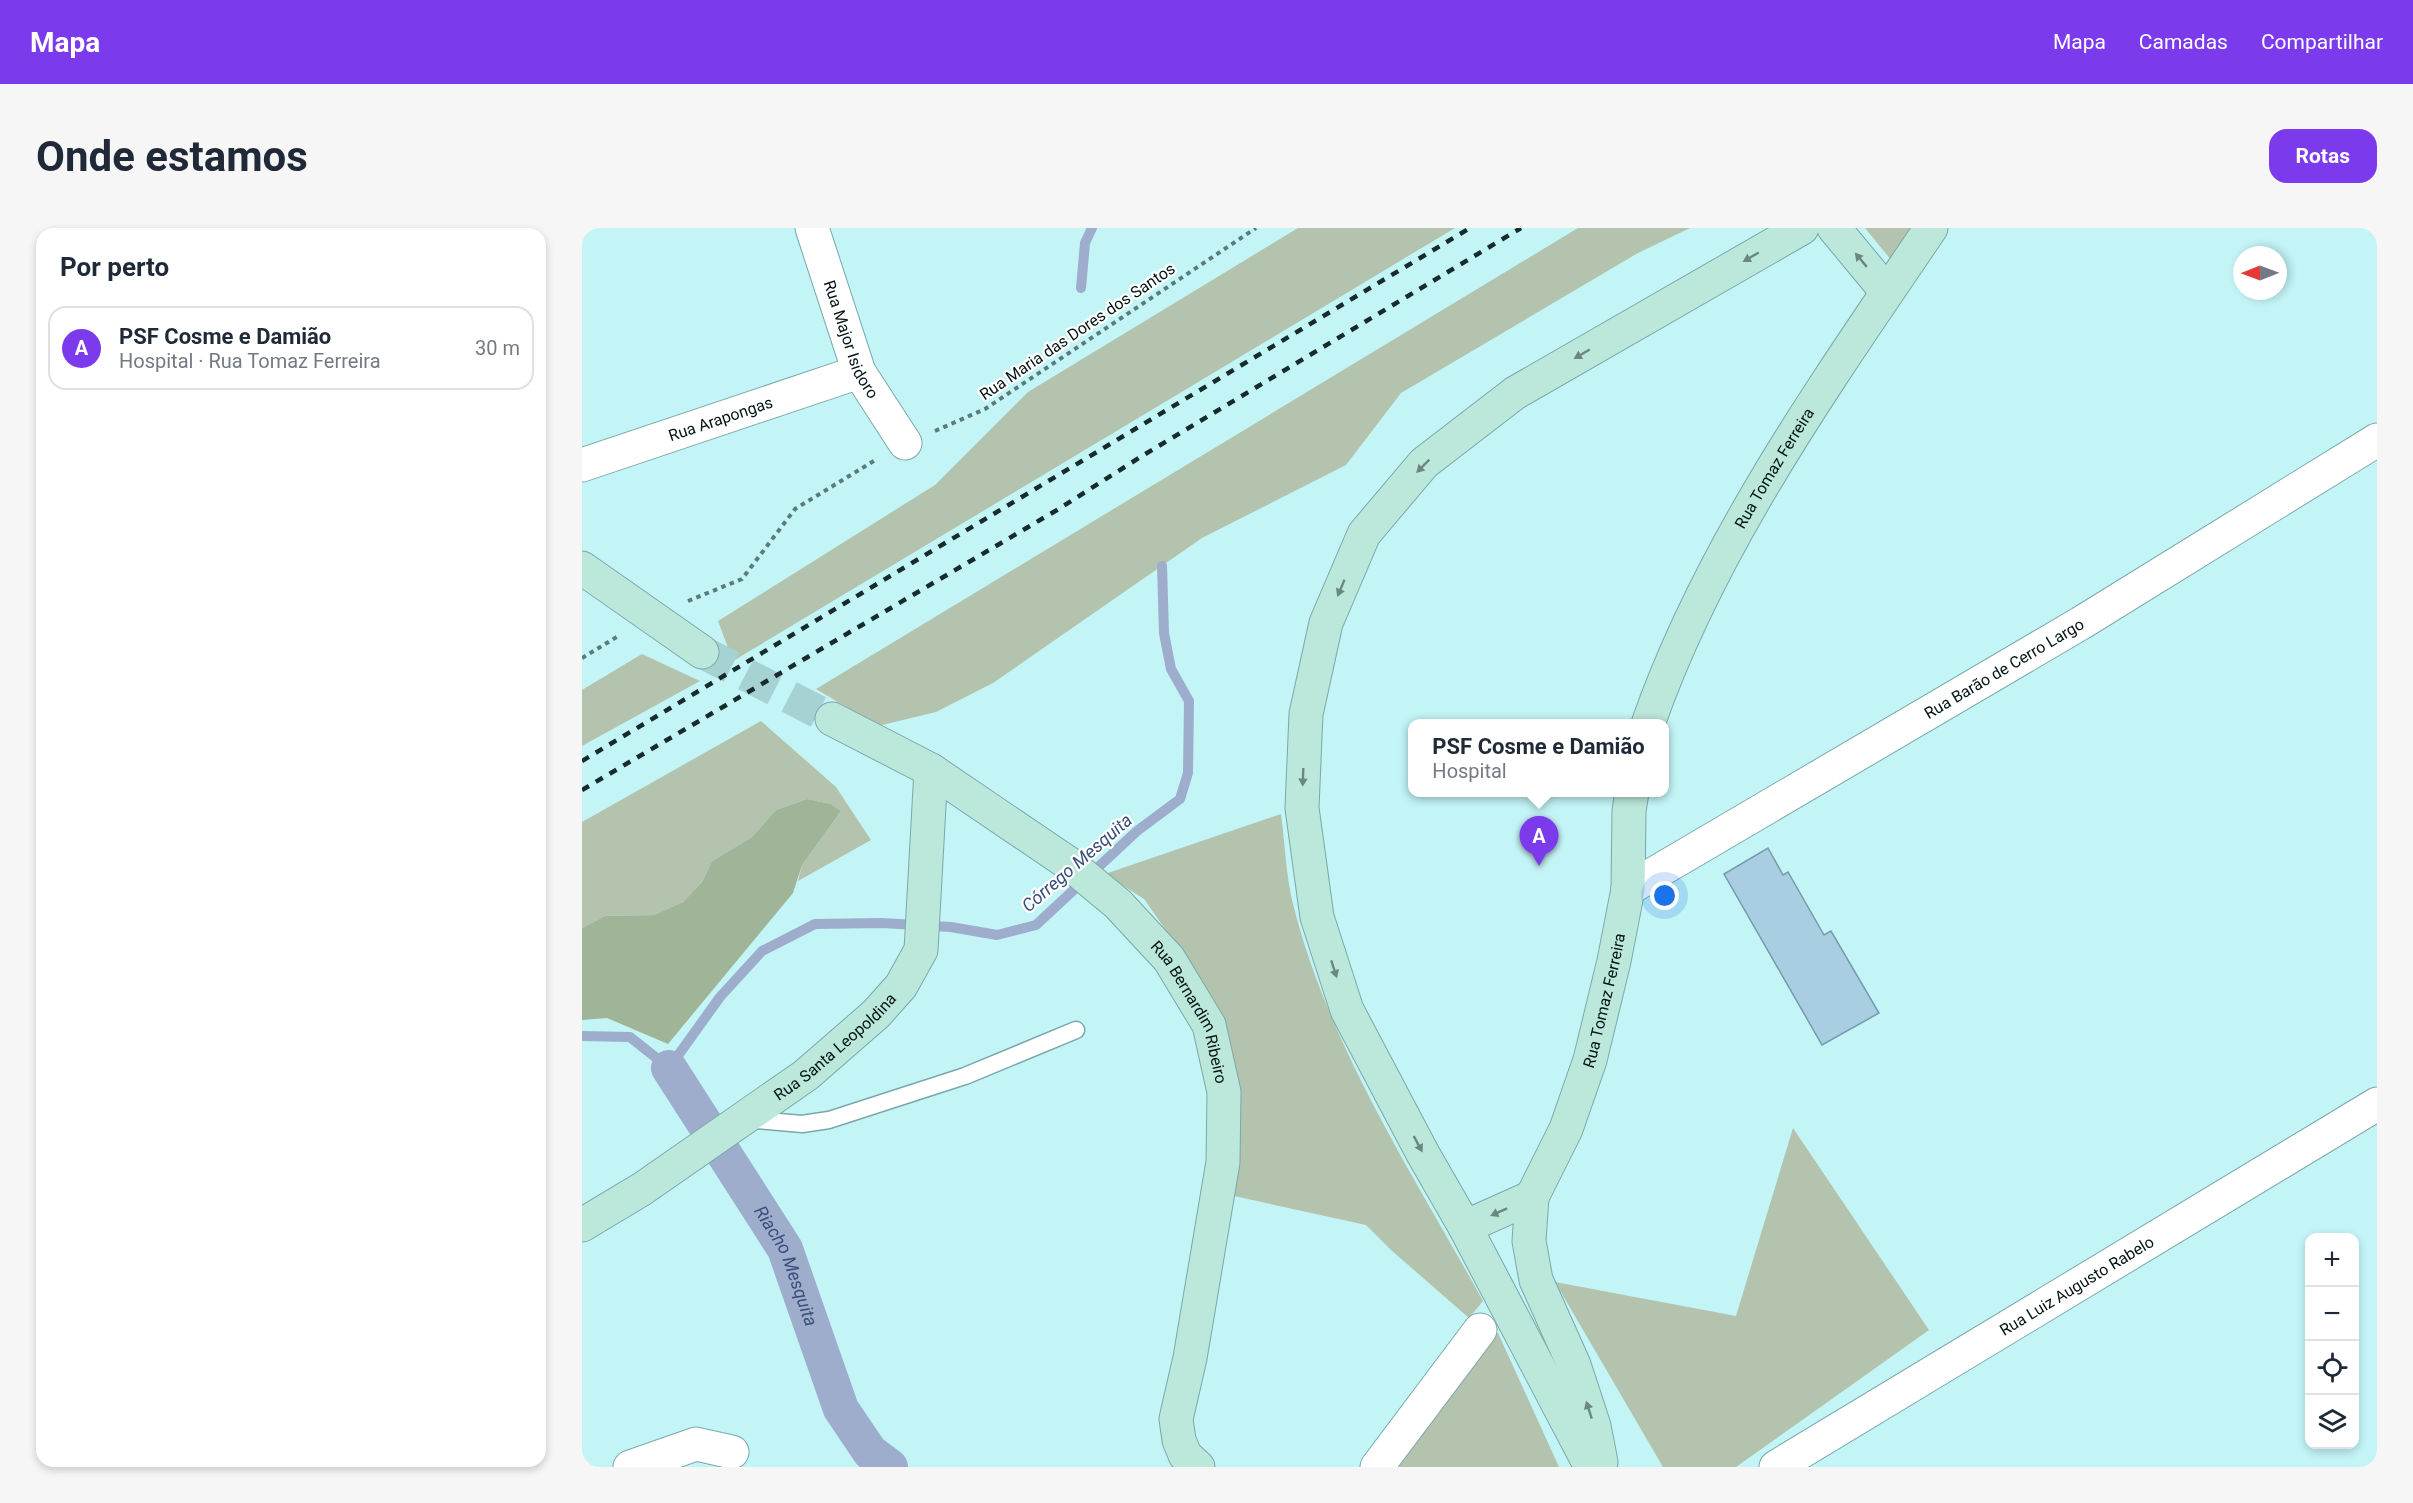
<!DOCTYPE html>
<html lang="pt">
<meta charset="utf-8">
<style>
body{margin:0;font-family:Roboto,sans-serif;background:#f6f6f7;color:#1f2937}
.controls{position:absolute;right:18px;bottom:18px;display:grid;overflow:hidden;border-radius:12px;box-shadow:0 3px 9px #0003}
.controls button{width:54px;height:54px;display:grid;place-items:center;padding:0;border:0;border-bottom:2px solid #e0e1e3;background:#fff;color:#1f2937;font:30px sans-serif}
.compass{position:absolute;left:1651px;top:18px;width:54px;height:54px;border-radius:50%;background:#fff;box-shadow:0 3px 9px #0003;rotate:269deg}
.you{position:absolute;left:1083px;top:668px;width:21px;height:21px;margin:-15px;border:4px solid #fff;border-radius:50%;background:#1a73e8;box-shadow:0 0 0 9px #1a73e833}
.badge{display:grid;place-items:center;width:39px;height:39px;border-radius:50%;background:#7c3aed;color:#fff;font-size:20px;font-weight:700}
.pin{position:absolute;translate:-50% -50px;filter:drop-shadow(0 2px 3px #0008)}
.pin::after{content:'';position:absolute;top:32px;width:21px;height:18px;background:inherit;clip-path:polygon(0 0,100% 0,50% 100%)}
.popup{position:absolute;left:826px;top:491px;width:261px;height:78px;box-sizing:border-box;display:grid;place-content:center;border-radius:12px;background:#fff;filter:drop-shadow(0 2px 4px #0005);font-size:20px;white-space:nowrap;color:#747a83}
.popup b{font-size:22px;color:#1f2937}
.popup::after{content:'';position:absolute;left:50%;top:100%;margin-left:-12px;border:12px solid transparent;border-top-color:#fff}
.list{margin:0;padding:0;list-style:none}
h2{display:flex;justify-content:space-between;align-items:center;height:78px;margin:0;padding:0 24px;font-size:26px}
h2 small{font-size:20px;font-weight:400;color:#747a83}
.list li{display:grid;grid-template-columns:39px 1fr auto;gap:18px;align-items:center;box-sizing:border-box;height:84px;margin:0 12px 12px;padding:0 12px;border:2px solid #e0e1e3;border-radius:18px}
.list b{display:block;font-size:22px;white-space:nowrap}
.list p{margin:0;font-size:20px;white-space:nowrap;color:#747a83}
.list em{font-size:20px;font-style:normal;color:#747a83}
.icon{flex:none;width:33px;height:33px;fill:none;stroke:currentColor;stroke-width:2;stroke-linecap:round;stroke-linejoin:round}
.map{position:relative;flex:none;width:1795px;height:1239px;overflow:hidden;border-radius:18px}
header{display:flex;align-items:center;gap:36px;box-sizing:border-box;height:84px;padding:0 30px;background:#7c3aed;color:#fff}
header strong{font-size:28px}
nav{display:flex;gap:33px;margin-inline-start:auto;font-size:21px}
.intro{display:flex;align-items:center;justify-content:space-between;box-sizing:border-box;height:144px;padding:0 36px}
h1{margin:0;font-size:42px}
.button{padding:15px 27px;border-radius:18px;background:#7c3aed;color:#fff;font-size:21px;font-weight:700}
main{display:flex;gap:36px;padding:0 36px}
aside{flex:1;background:#fff;border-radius:18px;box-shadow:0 3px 9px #0003}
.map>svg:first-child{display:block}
.green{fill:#b4c3ad}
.forest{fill:#a0b597}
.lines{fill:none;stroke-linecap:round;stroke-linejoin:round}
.stream{stroke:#9eadcc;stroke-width:10}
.canal{stroke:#9eadcc;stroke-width:36}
.building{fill:#a9cde1;stroke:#759aad;stroke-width:1.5}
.secondary-tunnel{stroke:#a6d2d4;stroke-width:33;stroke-dasharray:33 16;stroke-linecap:butt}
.lane-casing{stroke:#7aa8aa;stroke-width:19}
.street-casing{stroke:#7aa8aa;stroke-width:35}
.secondary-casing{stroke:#7aa8aa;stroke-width:35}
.path{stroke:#5b7a7c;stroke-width:4;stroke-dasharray:4.5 4.5;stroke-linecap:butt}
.lane{stroke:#fff;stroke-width:16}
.street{stroke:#fff;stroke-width:33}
.secondary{stroke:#bce7db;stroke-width:33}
.rail{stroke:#172b2c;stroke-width:4.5;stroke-dasharray:8 8;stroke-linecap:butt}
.oneway{fill:#698882}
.labels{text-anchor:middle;stroke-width:4.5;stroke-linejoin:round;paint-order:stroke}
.street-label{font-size:16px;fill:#031415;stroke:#fff}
.water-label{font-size:18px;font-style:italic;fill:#394e7a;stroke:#fff}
</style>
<header>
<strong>Mapa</strong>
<nav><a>Mapa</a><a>Camadas</a><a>Compartilhar</a></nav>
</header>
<div class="intro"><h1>Onde estamos</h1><a class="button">Rotas</a></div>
<main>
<aside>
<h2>Por perto<small></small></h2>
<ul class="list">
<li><span class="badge">A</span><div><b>PSF Cosme e Damião</b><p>Hospital · Rua Tomaz Ferreira</p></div><em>30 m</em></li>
</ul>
</aside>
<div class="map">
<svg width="1795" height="1239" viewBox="0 0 1795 1239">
<rect width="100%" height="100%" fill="#c3f4f6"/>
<path class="green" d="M716,0H873L151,433L136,393L353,257L446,164Z
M996,0H1108L1056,25L819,165L764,237L620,310L411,455L354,484L296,498L234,461Z
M1283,0H1332L1310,33Z
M60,426L118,453L0,518V462Z
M179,493L254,559L289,612L216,653L220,637L259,583L249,576L225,571L194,582L170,609L130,633L120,654L101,674L72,687L23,688L0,700V594Z
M699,586C703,616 704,648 711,676C747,819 831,946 901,1073L887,1090L809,1022L784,997L643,966L602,728L562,671L523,646Z
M1211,900L1347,1102L1154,1239H1081L973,1054L1154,1088Z
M916,1105L977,1239H817L909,1109Z"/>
<path class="forest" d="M225,571L249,576L259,583L220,637L211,665L86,816L25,790L0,792V700L23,688L72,687L101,674L120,654L130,633L170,609L194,582Z"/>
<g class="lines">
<path class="stream" d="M499,60L503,15L510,0
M0,808L48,809L87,840L138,769L180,723L233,696L300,695L369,699L415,707L454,697L555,603L598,571L606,545L607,473L589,441L582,405L580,338"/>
<path class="canal" id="s1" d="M87,840L203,1021L259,1181L288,1224L308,1239"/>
</g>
<path class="building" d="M1186,620L1201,647L1206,644L1242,707L1249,703L1297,785L1240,817L1142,646Z"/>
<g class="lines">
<path class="secondary-tunnel" d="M120,424L250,491"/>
<defs>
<path id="lane" d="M164,891L220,896L247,892L383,848L494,802"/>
<g id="street">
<path id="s2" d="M230,0L277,144L323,215"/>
<path id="s3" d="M0,237L277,144"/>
<path id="s4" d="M1046,661L1499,395L1795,212"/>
<path d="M48,1239L114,1216L150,1224"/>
<path d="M795,1239L898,1102"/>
<path id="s5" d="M1194,1239L1795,876"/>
</g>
<g id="secondary">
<path d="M1252,0L1305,64"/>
<path d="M0,340L120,424"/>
<path id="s6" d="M250,491L349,542L489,637L536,676L587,731L627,797L642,864L641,934L608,1130L594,1191L597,1212L603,1227L616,1239"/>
<path id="s7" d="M1066,496C1128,318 1244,155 1349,0"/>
<path id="s8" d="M0,997L60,961L224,847L294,786L319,758L339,722L349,542"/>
<path d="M883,999L950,969"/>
<path id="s9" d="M1019,1234L1012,1198L992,1137L954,1052L947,1013L950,969L984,901L1008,832L1032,733L1046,661L1047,583L1050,564"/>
<path d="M1009,1239L883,999L841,926L765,782L735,689L720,580L724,486L744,395L782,306L842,235L933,165L1220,0"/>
</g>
</defs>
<use href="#lane" class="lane-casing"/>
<use href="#street" class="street-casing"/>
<use href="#secondary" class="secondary-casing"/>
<path class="path" d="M353,203L403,181L674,0
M106,373L160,351L213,281L295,231
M0,430L38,407"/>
<use href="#lane" class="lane"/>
<use href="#street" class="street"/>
<use href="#secondary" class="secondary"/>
<path class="rail" d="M0,533L888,0
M0,562L475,282L560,228L939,0"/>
</g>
<defs><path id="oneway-solid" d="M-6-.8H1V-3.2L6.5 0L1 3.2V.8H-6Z" transform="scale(1.5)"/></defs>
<g class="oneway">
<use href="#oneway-solid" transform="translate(1169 29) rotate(150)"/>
<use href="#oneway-solid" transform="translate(1279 32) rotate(-130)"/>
<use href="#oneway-solid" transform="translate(1000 126) rotate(150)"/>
<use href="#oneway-solid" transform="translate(841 238) rotate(135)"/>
<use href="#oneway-solid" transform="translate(759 360) rotate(113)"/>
<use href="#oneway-solid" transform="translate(721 549) rotate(92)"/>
<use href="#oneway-solid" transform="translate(752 741) rotate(72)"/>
<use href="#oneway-solid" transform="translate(836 916) rotate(62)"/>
<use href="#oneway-solid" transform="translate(917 984) rotate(156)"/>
<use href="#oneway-solid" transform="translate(1007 1182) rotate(-108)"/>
</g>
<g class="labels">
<g class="street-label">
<text transform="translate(495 103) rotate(-34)" y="6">Rua Maria das Dores dos Santos</text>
<text dy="6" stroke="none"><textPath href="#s2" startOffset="118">Rua Major Isidoro</textPath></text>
<text dy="6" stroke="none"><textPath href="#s3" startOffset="146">Rua Arapongas</textPath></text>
<text dy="6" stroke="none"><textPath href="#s7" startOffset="286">Rua Tomaz Ferreira</textPath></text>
<text dy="6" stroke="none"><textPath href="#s4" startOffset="436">Rua Barão de Cerro Largo</textPath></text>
<text dy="6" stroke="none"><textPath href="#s9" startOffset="488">Rua Tomaz Ferreira</textPath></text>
<text dy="6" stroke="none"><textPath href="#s6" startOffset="474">Rua Bernardim Ribeiro</textPath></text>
<text dy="6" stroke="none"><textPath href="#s8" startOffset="310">Rua Santa Leopoldina</textPath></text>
<text dy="6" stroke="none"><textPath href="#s5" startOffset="351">Rua Luiz Augusto Rabelo</textPath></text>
</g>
<g class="water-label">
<text transform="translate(495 635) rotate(-41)" y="6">Córrego Mesquita</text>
<text dy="6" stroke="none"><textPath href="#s1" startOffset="231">Riacho Mesquita</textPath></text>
</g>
</g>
</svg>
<div class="controls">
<button>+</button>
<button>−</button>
<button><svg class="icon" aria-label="locate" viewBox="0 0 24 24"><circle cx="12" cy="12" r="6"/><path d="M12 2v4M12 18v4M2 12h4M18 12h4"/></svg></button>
<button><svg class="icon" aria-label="layers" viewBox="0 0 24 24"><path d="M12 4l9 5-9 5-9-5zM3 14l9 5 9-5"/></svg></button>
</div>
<svg class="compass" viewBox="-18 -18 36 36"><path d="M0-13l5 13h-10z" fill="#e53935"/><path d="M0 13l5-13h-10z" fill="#747a83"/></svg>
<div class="you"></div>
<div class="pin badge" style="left:957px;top:638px">A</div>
<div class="popup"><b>PSF Cosme e Damião</b>Hospital</div>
</div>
</main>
